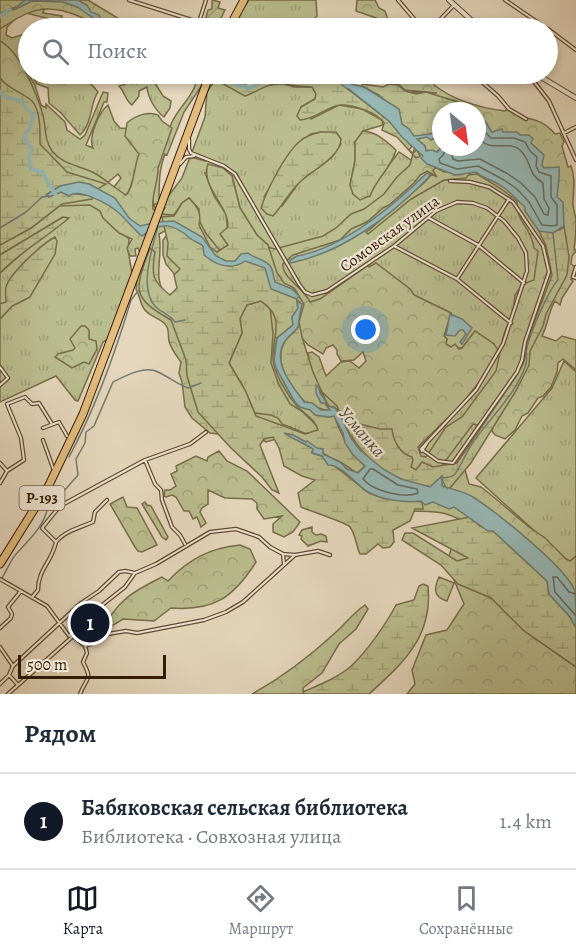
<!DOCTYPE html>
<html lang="ru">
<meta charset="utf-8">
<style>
body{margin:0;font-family:Alegreya,serif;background:#f6f6f7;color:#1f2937}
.compass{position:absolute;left:432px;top:102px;width:54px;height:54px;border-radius:50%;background:#fff;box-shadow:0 3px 9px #0003;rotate:151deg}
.scale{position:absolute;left:18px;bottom:15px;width:148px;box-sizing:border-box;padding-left:6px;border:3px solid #361c04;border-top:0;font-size:16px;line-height:21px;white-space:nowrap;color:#361c04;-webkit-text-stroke:4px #eee5d4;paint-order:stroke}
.you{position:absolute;left:366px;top:330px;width:21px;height:21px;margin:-15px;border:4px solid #fff;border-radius:50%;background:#1a73e8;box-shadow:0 0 0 9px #1a73e833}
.badge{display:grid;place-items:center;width:39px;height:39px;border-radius:50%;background:#111827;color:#fff;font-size:20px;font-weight:700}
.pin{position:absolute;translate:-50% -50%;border:3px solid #fff;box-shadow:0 2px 6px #0006}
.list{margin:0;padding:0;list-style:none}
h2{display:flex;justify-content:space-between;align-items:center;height:78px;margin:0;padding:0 24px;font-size:26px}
h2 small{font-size:20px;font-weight:400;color:#747a83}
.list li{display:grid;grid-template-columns:39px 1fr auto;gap:18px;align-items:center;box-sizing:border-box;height:96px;padding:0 24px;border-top:2px solid #e0e1e3}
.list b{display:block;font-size:22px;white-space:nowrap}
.list p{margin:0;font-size:20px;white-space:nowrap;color:#747a83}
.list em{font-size:20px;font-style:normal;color:#747a83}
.icon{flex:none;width:33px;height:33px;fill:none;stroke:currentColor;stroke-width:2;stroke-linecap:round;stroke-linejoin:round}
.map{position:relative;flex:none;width:576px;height:694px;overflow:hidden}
.search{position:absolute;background:#fff;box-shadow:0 3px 9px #0003;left:18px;right:18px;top:18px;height:66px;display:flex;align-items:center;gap:15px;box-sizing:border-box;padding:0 21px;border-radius:33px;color:#747a83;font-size:22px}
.sheet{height:174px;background:#fff}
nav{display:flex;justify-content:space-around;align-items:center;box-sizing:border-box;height:84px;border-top:2px solid #e0e1e3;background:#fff;font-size:16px;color:#747a83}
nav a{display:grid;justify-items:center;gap:3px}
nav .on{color:#111827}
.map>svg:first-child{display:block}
.grass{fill:url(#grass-tufts);stroke:#786c49;stroke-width:1.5;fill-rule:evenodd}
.forest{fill:url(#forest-crowns);stroke:#786c49;stroke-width:1.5;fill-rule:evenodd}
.wetland{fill:url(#wetland-marsh);stroke:#786c49;stroke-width:1.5;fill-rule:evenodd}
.garden{fill:url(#garden-furrows);stroke:#786c49;stroke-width:1.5}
.water{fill:#96b8b6;stroke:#707a6f;stroke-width:1.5}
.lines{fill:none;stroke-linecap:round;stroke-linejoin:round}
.shore{stroke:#666a5d;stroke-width:1.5}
.stream{stroke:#707a6f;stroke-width:1.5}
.river{stroke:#96b8b6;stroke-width:4}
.minor-casing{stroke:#624b32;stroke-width:4.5}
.tertiary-casing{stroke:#624b32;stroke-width:6}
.trunk-casing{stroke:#361c04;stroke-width:9}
.minor{stroke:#eee5d4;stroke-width:2}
.tertiary{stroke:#eee5d4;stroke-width:4}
.trunk{stroke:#e2bc7e;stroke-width:7}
.labels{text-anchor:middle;stroke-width:4.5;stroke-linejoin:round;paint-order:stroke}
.shield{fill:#eee5d4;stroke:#6d5842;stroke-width:1.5}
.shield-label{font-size:15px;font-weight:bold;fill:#361c04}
.street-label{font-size:16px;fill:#361c04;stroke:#eee5d4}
.water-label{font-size:18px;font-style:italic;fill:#534b39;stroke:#eee5d4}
</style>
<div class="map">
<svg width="576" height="694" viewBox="0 0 576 694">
<defs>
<pattern id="grass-tufts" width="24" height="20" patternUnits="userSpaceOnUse" patternTransform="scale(1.5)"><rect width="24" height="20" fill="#babd8e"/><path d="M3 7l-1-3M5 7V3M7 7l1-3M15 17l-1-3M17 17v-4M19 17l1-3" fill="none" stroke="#a0a279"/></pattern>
<pattern id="forest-crowns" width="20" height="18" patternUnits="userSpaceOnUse" patternTransform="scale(1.5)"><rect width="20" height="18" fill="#babd8e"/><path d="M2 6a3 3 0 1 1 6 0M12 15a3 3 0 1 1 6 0" fill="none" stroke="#a0a279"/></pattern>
<pattern id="wetland-marsh" width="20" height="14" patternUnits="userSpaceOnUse" patternTransform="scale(1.5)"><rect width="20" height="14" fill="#babd8e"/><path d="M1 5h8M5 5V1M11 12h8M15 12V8" fill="none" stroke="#a0a279"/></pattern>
<pattern id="garden-furrows" width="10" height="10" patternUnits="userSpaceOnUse" patternTransform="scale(1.5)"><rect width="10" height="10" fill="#babd8e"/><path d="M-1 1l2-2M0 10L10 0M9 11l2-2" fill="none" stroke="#a0a279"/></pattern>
</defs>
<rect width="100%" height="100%" fill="#e5d7bd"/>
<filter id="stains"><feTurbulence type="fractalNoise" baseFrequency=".00333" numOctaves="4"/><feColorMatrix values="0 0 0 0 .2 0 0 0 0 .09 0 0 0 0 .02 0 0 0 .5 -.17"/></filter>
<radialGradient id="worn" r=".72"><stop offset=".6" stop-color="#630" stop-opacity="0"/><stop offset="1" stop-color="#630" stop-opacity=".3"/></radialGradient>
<path class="grass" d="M249,0H316L317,16L309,24V28H235L241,12Z
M38,4H46L43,13L62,16V19L58,21L22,12L7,27L6,35L12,38L28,33V66L24,67L35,85L41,105L46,108V104L65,122L67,130L80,139L85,135L103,92L108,93L107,102H104L86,145L93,148C88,137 99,112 108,105L114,121L120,128L130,129L128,135L145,153C140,166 131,171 136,185L130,201L124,202L111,191L121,178L118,174L106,184L85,174L71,172L55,162L45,144L41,119L31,97L29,82L10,55L0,48V22C8,13 25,5 38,4Z
M31,74C60,73 80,67 98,92C90,102 93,123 80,135L61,113L49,103L48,88L37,84Z
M127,74H163V75L153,80L163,96L171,101L170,108L164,117C155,110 148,98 147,87L139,91V96L132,105C125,100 125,92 119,86L126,84L129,76Z
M182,74H209L245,96L264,86L281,83L294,87H312L316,94L315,99L301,107L311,119L339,105L362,109L382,120L383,125L363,131L355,142V161L350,185L370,196L375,183L399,152L432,174L425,182L369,230L367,234L411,199L444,180H455L471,172H477L512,193L546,245L505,394L457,463L447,466L422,462L418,447L461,405L494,344L475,331L462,348L451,347L445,344L447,339L443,336L445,335L447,320L451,313L414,295L410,289L376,264L369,267L367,266L320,299L304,304L277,273L268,245L257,235L240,208L232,176L205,173L214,196L226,214L229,245L217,252L199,224V209L189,198L182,203L174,215L160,214L165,208L162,206L164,202L182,178L190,157L206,161V158L192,152L205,117L207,92L213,83L205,78L201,86L204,82L184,112L167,155L165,154C159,169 159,185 159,201L158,204H154L156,210L153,213C152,182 159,150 172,122C178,109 190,99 195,86L196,81L191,83L190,80ZM321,132L341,144L332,157L300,181L282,206L264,197L298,143L311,134Z
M231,74H267C251,79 247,94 231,74Z
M92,199L97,208L129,239L128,250L132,273L108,339L103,342L78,401L75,400L56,376L0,402V319L12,306L30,297L0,304V273L63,217L0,255V245L31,228L62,204Z
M261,301C290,320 286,374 298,405C302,415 314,419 319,430L305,434L256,416L245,390L229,363L242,333L239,319L247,305Z
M564,361L576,372V557L570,563L476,478L552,388Z"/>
<path class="forest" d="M0,0H88L124,22H145L154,20L171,28H96C92,21 84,19 76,15C44,2 27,11 0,29Z
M357,0H375L379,8L385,11L391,28H385L379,19L356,11Z
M0,41C20,51 37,95 43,115C46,128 44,139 52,151C64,166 81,165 96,174C106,180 116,189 126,195C134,187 134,166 139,154L125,136L127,123C134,116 148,111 158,115L162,121L172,128L158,168C159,179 151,195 153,209L160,214L198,218L205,232L220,251L259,245L275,249L323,236L336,228L351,214L364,209L384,194L397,177L410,165L415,146L405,92L437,93L405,90L397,83L388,80L389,74H422L415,79L420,83L426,81L431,75L436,79L434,85C456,102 481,108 505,111L507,109C525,123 537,113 555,134L560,133L564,142L562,146L568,167L571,166C576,179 573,191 573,204C573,209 575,214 576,219C576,228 576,238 574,248L576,251L572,256L571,264L575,267L571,279L573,281L562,298L560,305L555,301C548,312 548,325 542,336L556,341L562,336L576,340V370L563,359L558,363L557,372L551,387L543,396L538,398L528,413L522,416L515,430L505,439L495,435L492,431L493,428L473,424L440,468L465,470L469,484L481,487L496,499L529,527L545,538L566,559L570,561L576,556V647L523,630L576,667V694H407L415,684L412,670L426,635L447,630L464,604L447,563L458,526L469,527C450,510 435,512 412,511L276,439L266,442L261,439L210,433L192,418L185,407L182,382L179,373L181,362C176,355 171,349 169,341C168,337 169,331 167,327C163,318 151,318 145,310C140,304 140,296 136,289L140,253L138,248L135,249L136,256H130L127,248L132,239L119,233L103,218L100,211L90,205L58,206L0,105ZM441,111H477V147H441ZM427,171L439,178L477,174L500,188L517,201C516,223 531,226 534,248L538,251L534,280L523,284L515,295L513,311L504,334L496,371L462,417L446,427L426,457L421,456L418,447L461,405L483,377L498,350L494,344L475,331L462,348L459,349L455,344L451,347L446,344L447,339L444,336L451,313L414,295L410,289L376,263L369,267L367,266L320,299L310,302C304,288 281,277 283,264L293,255L340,240L351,229L367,222L383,208L389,205L414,183L420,175ZM167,230L168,234L163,240V255L166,264L176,276L181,292L169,301C150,277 164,260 159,234ZM262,291L270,307L273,334L271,363L279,385L290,404L318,421L324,444L314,437L282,424L278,418L271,415L247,412L192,345ZM301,337L308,345L323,354L326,348L333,345L337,350V354L341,361L354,360L363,352L366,361L359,368L350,361L341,362L326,376L319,357L312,352L308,353L310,365Z
M81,326H85L89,330V339L96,341L97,349L89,364L84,362L72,368L55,357L58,354L73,350L75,348L70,339Z
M219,451L227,461L247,471L300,522L293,532L284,537L273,532V524L282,516L264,519L257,509V503L252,499L225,498L208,490V504L202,508L200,512L206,523L201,527L197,517L193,519L189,511H184L176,497L172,495L166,497L164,496L165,490H170L176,486L171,474L177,471L176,466L196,456L207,461L208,457Z
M123,497L127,507L137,508L157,545L142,552L138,551L135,547L110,504Z
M145,502L147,505L151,506L168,537L166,540L162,537L142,504Z
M312,527V532L316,535L321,534L326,536L327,542L321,541L308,546L301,539L302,536L299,535L302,530Z
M240,545L250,549L256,562C233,598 214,611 171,608L154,621L123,619L102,632C116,601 132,592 162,577L168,581C189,559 210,548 240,545Z
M439,577L454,583L447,601C433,597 434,588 439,577Z
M365,605L368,609L356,629L339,644L322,673L303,688L304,694H252C281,678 310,656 335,633C345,624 353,613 365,605Z"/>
<path class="wetland" d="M214,74C227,74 236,83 248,89L254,87L265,78L285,74H314L332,77L389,121L412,146L409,150L413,153L417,150L420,156L416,158L397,137L382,130L384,123C377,112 354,105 341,105C327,106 317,119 300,120L297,116L301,107L315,99L316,94L312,87C300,87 293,85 282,84C269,82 257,92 245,96L216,80L213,76Z
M0,78C9,90 22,92 32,101C41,111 40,132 40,144L67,172L106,184L98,189L89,184L60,186L47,194L49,197L60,192L93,196L92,199L62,204L31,228L0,245Z
M362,84L383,87L389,84L398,85L405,91L416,94L426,92L458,102L463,111H441V133H438L437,130L431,134L421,137L438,136L441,138L442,147L437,152L426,151L425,146L417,139H420L414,137L409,129L402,124L398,112L379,95L362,86Z
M363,131C377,132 386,141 396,150C392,167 376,179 370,196L360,200L353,194L350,185L355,161V142Z
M321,132H336L341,139C340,158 312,170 300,182C289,192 283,205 273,216L267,214L261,208C266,191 286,153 299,142C305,136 313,134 321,132Z
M208,164L223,168L232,176L240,208L257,235L268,245L277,273L284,283L294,288L304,304L299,322L302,337L313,372L322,392L337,406L343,420L380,429H392C393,440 400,454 412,457L413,460L411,467L416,470L422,462L433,467L457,463L517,375L524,362L530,333L552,275L546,246L539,231L560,230L564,226L569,257L567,275L546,314L543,326L530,351L529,365L517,389L471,463L449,489L442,486L441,477L430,487C421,484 412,484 403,480C368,465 352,442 337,409L329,406L320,390L319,396L330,410C320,412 315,403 305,402C291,387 272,363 285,341C289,336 295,332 298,327C298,324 297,322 298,319C298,312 304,308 299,301H297L298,310L292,317L293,325L277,338C276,345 274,351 275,358C276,370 290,397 299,405C303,409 308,408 312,411C318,415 327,418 334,416C343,437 347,450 365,466L357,473C349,468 340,460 331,458L293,435L286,434L310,447L313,449L312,453L322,456L369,493L384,498L422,502L423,509H415L410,521L393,530L394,542L390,547L383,548L378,544L366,554H360C356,546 356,535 350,527C347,523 310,511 301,507L298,493L315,480L302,476L284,466L279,448L273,437L264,439L260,445L279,493L272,490L262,477L231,448L198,412L187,376L186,360L171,320C130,297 135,289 150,248L155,252C151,275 152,281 170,295L177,288L174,275L180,269L167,256L168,243L162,217L174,216L182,203L189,198C197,207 202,212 199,225L210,247L217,252L228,245L220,234L228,227C228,223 227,217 225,213C218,197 202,182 208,164ZM261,301C291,321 266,343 275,369C280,383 290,399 300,409C308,416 315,420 318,430L305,434L256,416L245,390L229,363L242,333L240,319L247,305Z
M435,167L444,172H471L466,178L444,180L411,199L368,234L366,232L369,230L425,182L432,174L437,177L433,171Z
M63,217L69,218C47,237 20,252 0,273V255Z
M55,237L57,241L55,254L30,297L12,306L0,319V304L6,302C6,297 5,292 6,287C10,273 42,244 55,237Z
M470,517L480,526L493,531L547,581L549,594L570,617L576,628V667L523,630L491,598L458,584L441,565L402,540L405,533H413L457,561L468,558L412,528Z
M423,584L428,586C433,637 403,663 369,694H304L303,692C319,685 337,678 350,667C366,653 386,624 396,605L414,600L419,586Z"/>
<path class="garden" d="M212,0L220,2L218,8L225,10L217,26L206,23L205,21L208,10L212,9Z"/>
<path class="water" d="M25,0H78L87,5L91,12L99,15L101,20L117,26L119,28L105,26L77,7L63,2L32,1L16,9L0,13L18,6Z
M347,83L364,87L399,109L402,124L409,129L414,136L431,134L435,130L438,133H441V138L438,136L431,140L427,137L417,139L425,146L426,151L432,150L437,152L442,147H477V124L485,121L492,132L502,129L503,132H517L520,135H529L533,139L531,143L544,155L542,165L544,168L559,167C560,176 558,186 557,197L563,202L564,226L553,233L539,231L525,211V207C517,200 511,193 503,187C494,180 484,179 476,172L455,175L427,164L421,158L423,156L402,137L389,121L345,86Z
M427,173L430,175L428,178C391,216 342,253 290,263V260L297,256C344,248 397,202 427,173Z
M79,182L89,184L115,198L129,218L140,226L158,222L174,221L202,237L216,256L226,261H235L241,254L248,253C255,259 266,259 271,267C273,271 274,278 275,282L292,289L299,296L297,299L271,289L265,268L245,261C231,271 216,265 204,255L203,246C200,243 195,242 191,239C173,223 162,221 142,236C133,229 128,221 119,213C110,205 79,187 69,196L61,192L49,197L46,195L60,186Z
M297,301L302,304C300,312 299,318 298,327C295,332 289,335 285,341C271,362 292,385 304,402L312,403L321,410H330L325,403H321L316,393V385L319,388L320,393L329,406L335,408L339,413L351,438L360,450L383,469L401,479L430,487L442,476V486C451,489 466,492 473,497C496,512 566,567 575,591C576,601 576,617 576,628L570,617L549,594L547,581L493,531H488L454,507L449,509L433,502L425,505L421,501C405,503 382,500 368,492C356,485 343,465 328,465L322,456L312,453L313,449C304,443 293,439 284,433L293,435L306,442L307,441L317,448L323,449V454L340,462L347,469L358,473L365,466L353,455L345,443L343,433L334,416L329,417L315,415L310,410L300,407L295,402L276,368L274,361L277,338L293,325L292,317L298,308Z
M450,314L462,319L472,328L462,344L460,342L466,334L463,330H460L455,336L446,335Z"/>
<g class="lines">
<path class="shore" d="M447,147L443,155L439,159L440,163L457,169L478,166L504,180L517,189L529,202L542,225L552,226L557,225V205L551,197V176L539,172L536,166L537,157L530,151L525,142L514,138H491L483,130H477
M454,147L452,156L453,159L458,161L480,159L508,174L521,183L535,197L544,214L548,215L549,208L544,199L543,183C526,173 533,162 520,150C512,142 499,148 489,145C484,144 481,140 477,137
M370,469H373L398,485L417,489L418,493C404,499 373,491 363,479Z
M576,594L569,592L557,577H553L555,592L576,616"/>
<path class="stream" d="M158,226C153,246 137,291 157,308C163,313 170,315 175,322L185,320
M0,228L26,212L42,197L49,196
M69,457C96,407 115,354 131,300L138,291
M447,489L441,478C446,477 451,478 454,475C458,472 466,453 470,447C487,420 516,396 526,364C528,358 525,352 527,346C531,332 549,289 558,280L553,233
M2,578C7,570 11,559 17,553C30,539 45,525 48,506L56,500L78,475L76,459L85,443L86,432L94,426L113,382C125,376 145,365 158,372C169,377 177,384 188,388L201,383"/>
<path class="river" d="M0,16L10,10
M221,74L235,84L248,88L255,86L268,75L278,74
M323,74L334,76L348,86
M0,92L5,97L22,101L27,110L34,114L30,128L24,137L32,150L29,158L31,169L42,172L55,194"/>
<defs>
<path id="minor" d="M129,0L217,28
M398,0L422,28
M505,0L546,28
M199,22L206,0
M432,28L454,5
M548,29L576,50
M473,74L498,96L509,109L526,119
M536,74L535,83L549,101L576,160
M564,133L576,127
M189,139V149L191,153L224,166L235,174L299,284L305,292L312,295L327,291L394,246L436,211L457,202L473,203L487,208L504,221L518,238L526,253L527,271L503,344L476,390L421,449L422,451L427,443
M180,164L186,157L194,156
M429,218L478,245L524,283
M394,246L457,279L511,323
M576,267L573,277L576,278
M457,279L509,199
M0,367L8,378L0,385
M43,428L59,422L67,436
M43,440L53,468
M424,451L438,461L453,463L517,372L522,360L525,342L549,272L543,246L513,202L489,187L470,182L450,181
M145,460L155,484L161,490L162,500L172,527L180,535L185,544
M0,463L7,471
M0,483L7,471L24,460L21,438L7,404L25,397L32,404L39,403L52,424
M56,542C65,531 81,527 93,522L95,512L107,500
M283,554L295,555
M0,579L47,606L69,636L74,637L85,646
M33,596L38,590C38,569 52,562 56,542L42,528L60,506L145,460L190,444L206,432
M0,628L11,618L12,614L8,607L21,591
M69,636L82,621L125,587L135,573L156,564L210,532L236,529L259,537L270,547L283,554L284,564
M85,646C94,644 99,637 108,634L126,631L137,633L204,620L226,612L243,602L295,555L318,551L330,555
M0,647L13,666
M9,675L18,685
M0,684L9,675L13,666L81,603L99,591L119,572L125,571L135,573
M8,694L71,638
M80,694C87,676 93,681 83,662L87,653L85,646"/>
<path id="tertiary" d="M449,0L480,28
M536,74L576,98"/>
<path id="trunk" d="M229,28L244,0
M0,564L48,487L83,414L210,74"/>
</defs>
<use href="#minor" class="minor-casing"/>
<use href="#tertiary" class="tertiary-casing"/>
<use href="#trunk" class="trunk-casing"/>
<use href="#minor" class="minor"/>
<use href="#tertiary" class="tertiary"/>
<use href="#trunk" class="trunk"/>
</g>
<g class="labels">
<rect class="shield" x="19.5" y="486" width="45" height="24" rx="4.5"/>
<g class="shield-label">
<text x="42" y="503">Р-193</text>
</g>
<g class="street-label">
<text transform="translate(389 233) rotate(-36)" y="6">Сомовская улица</text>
</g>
<g class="water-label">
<text transform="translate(362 432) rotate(49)" y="6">Усманка</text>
</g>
</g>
<rect width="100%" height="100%" filter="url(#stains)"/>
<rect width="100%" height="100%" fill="url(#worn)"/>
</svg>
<svg class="compass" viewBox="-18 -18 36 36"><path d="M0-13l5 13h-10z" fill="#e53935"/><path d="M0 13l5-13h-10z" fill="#747a83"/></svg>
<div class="scale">500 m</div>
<div class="you"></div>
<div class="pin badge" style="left:90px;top:623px">1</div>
<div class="search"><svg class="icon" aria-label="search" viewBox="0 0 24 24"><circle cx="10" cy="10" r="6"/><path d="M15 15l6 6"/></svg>Поиск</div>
</div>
<section class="sheet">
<h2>Рядом<small></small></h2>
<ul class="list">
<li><span class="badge">1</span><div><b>Бабяковская сельская библиотека</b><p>Библиотека · Совхозная улица</p></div><em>1.4 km</em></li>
</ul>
</section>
<nav>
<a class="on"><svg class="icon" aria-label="map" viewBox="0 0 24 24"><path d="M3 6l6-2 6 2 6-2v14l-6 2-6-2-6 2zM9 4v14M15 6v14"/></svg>Карта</a>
<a><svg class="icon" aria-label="directions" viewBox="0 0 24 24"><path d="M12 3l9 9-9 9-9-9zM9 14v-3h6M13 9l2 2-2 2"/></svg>Маршрут</a>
<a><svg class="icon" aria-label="saved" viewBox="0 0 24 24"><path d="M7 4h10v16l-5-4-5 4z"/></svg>Сохранённые</a>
</nav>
